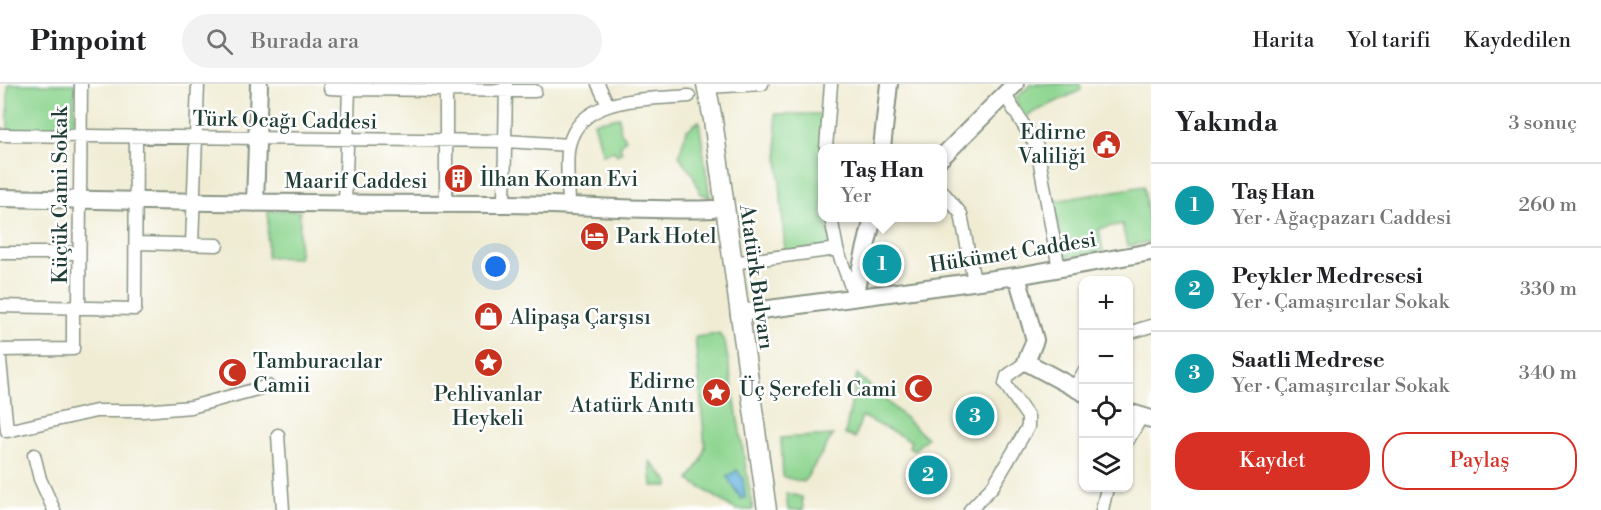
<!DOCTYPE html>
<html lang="tr">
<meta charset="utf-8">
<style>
body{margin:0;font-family:"Libre Bodoni",serif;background:#f2f2f2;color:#202124}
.controls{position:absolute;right:18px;bottom:18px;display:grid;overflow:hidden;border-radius:12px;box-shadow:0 2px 4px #0004}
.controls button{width:54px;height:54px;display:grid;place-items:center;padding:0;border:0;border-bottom:2px solid #e0e0e0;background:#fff;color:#202124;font:30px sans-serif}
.you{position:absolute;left:496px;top:183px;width:21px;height:21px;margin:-15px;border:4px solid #fff;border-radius:50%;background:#1a73e8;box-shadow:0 0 0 9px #1a73e833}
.badge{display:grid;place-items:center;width:39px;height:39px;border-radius:50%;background:#d93025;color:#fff;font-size:20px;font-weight:700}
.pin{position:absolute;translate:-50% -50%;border:3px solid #fff;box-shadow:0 2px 6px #0006}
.popup{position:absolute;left:818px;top:60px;width:129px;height:78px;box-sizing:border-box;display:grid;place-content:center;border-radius:12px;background:#fff;filter:drop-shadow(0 2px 4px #0005);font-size:20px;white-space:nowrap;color:#757577}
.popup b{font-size:22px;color:#202124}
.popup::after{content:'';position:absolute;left:50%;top:100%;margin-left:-12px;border:12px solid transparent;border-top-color:#fff}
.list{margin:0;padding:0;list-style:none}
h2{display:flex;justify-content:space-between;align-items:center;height:78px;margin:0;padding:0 24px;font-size:26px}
h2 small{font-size:20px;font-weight:400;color:#757577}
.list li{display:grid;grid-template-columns:39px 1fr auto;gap:18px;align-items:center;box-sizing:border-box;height:84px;padding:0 24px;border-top:2px solid #e0e0e0}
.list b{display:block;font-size:22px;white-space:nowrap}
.list p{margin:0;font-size:20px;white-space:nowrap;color:#757577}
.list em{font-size:20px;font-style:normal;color:#757577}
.actions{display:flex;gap:12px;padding:18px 24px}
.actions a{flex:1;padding:14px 0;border:2px solid #d93025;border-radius:24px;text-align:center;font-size:21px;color:#d93025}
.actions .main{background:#d93025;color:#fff}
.icon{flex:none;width:33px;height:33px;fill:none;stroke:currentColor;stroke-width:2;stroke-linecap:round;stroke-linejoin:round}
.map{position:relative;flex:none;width:1151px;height:426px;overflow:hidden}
header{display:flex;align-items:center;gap:36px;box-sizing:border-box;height:84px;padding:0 30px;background:#fff;border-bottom:2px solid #e0e0e0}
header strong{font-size:28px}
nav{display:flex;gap:33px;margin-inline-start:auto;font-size:21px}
.search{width:420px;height:54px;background:#f2f2f2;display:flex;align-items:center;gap:15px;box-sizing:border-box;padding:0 21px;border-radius:33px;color:#757577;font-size:22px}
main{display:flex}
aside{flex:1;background:#fff}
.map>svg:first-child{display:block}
.green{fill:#8ed590;stroke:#568962;stroke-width:1.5}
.water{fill:#63b2dd;stroke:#417888;stroke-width:1.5}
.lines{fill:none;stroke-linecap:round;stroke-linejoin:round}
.street-casing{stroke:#889484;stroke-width:15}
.secondary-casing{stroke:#889484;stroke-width:20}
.primary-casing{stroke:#889484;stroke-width:21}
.street{stroke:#fff;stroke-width:12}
.secondary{stroke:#fff;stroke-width:16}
.primary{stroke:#fff;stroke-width:18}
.labels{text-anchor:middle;stroke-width:5;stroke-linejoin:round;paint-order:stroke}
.street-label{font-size:21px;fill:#1f3d34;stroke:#fff}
.poi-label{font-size:21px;fill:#1f3d34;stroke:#fff;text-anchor:start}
</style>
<header>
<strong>Pinpoint</strong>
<div class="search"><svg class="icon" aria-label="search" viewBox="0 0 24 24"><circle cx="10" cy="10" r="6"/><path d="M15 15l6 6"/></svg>Burada ara</div>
<nav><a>Harita</a><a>Yol tarifi</a><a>Kaydedilen</a></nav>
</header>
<main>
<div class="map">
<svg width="1151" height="426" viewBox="0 0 1151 426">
<rect width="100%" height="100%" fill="#fff"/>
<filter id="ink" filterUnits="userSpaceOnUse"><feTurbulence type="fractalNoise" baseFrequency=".0167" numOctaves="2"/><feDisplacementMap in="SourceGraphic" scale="12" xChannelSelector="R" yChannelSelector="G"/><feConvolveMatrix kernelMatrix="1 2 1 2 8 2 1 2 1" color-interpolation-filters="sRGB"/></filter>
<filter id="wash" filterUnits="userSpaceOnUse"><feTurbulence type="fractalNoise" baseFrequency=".008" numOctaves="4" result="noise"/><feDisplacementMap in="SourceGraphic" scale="24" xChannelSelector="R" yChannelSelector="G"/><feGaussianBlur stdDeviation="1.35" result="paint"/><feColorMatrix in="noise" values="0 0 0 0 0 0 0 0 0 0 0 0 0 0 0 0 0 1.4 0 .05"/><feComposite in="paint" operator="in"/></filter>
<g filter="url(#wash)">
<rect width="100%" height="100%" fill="#f0ecd4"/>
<path class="green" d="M8,0H75L74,46L8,47Z
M1031,0H1080L1081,6L1024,33L1015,15Z
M775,30H825L822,134H826L832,163L785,169Z
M619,33L621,49L626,54L620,63L622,68L617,71L614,67L603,71L594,38Z
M699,37L710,114L700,109L693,91L679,72L686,47Z
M1144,102L1151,158L1127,162L1122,140L1099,145L1103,167L1064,174L1054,117Z
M268,126L300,127L299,174L267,173Z
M719,250L725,258L753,426H736L689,396L702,375L705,362L695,253Z
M857,290L927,354L914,366L909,363L911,357L862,332L855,354L845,350Z
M833,351L804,398L783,393L781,354Z
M650,377L669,398V402H652Z
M786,409L802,413L803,426H788Z"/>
<path class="water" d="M737,386L743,394L745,414L741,415L727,393Z"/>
</g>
<g filter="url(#ink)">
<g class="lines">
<defs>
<path id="street" d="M330,0V4L349,5L535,7
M598,0L608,21
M706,3L762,0
M1005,11L1037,63L1059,185
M0,51L506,57L569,61
M826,64L831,0
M942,107L961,130L974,197
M345,119L349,5
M504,120L506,1
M446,121V0
M569,121C569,102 565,79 569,61C581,10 650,16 689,12
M831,134L837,165L854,211
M137,159L217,161
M192,160L198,0
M0,169H79
M732,179L837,165
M0,222L135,225L136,53
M79,223L81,0
M1128,249L1151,242
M0,266L73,265V223
M0,276L7,347L96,327H143L191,323L268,302
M1074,304L1084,288
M278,351L283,426
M1128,356L1142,332
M34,371L40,395L54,426
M970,426L993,402L1028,343V333L1005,300L1007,292L1026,278
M1102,426L1107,404"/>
<path id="secondary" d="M882,64L889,0
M942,73L1015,0
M0,114C168,118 336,120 504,120C573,120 643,128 713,125
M255,119L259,0
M1017,192L1035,256L1026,278L1084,309
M854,212L873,134
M739,229L1017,192L1151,168
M1128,328L1151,335"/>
<path id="primary" d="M706,0L713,36L767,426"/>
</defs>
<use href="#street" class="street-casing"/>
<use href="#secondary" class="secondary-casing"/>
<use href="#primary" class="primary-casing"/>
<use href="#street" class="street"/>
<use href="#secondary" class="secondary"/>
<use href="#primary" class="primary"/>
</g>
</g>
<defs>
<symbol id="civic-disc" viewBox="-11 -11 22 22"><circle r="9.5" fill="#c8321e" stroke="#fff"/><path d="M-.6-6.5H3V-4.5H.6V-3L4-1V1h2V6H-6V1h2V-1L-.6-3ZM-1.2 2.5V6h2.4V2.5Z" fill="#fff"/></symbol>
<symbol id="building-disc" viewBox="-11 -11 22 22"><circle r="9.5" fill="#c8321e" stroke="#fff"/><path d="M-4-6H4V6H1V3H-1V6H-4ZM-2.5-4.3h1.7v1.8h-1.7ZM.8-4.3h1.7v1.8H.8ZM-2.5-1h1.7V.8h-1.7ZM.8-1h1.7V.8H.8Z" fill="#fff"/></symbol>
<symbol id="hotel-disc" viewBox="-11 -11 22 22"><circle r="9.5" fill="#c8321e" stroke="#fff"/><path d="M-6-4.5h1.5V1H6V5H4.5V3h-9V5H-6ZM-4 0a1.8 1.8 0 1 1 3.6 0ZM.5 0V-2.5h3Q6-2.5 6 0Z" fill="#fff"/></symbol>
<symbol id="shop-disc" viewBox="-11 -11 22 22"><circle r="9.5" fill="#c8321e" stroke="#fff"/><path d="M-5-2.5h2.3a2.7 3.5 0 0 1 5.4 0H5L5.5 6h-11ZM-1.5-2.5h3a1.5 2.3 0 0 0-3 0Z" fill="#fff"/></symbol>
<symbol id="sight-disc" viewBox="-11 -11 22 22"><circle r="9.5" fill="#c8321e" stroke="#fff"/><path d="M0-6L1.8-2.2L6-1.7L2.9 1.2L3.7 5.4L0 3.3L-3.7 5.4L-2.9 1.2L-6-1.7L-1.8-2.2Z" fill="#fff"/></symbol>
<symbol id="mosque-disc" viewBox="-11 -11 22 22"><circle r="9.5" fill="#c8321e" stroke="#fff"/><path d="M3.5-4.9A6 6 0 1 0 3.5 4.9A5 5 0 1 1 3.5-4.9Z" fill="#fff"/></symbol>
</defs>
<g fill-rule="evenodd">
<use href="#civic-disc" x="1090" y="44" width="33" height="33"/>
<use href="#building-disc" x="442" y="78" width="33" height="33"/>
<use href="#hotel-disc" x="578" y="136" width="33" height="33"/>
<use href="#shop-disc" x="472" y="216" width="33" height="33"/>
<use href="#sight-disc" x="472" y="262" width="33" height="33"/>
<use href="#mosque-disc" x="216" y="272" width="33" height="33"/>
<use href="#mosque-disc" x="902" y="288" width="33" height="33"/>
<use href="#sight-disc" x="700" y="292" width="33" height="33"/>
</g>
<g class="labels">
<g class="street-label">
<text transform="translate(285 36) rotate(1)" y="7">Türk Ocağı Caddesi</text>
<text x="356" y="104">Maarif Caddesi</text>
<text transform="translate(60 111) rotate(-90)" y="7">Küçük Cami Sokak</text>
<text transform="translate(1013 168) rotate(-9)" y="7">Hükümet Caddesi</text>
<text transform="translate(757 193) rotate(82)" y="7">Atatürk Bulvarı</text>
</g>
<g class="poi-label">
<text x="1086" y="55" text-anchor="end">Edirne<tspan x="1086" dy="24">Valiliği</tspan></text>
<text x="480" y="102">İlhan Koman Evi</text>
<text x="616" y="159">Park Hotel</text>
<text x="510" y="240">Alipaşa Çarşısı</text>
<text x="253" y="284">Tamburacılar<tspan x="253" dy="24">Camii</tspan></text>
<text x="695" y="304" text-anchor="end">Edirne<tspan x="695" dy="24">Atatürk Anıtı</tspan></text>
<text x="897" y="312" text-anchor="end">Üç Şerefeli Cami</text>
<text x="488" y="317" text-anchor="middle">Pehlivanlar<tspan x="488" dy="24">Heykeli</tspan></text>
</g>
</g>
</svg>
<div class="controls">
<button>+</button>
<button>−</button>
<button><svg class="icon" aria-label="locate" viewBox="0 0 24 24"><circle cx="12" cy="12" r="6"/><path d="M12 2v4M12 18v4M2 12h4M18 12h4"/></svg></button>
<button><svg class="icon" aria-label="layers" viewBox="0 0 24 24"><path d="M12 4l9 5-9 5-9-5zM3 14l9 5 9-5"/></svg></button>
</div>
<div class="you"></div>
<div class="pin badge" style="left:882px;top:180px;background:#0f9aa8">1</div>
<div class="popup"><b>Taş Han</b>Yer</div>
<div class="pin badge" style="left:928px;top:391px;background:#0f9aa8">2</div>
<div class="pin badge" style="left:975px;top:332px;background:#0f9aa8">3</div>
</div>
<aside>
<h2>Yakında<small>3 sonuç</small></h2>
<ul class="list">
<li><span class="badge" style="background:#0f9aa8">1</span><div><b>Taş Han</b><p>Yer · Ağaçpazarı Caddesi</p></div><em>260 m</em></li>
<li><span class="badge" style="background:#0f9aa8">2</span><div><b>Peykler Medresesi</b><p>Yer · Çamaşırcılar Sokak</p></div><em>330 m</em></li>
<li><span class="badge" style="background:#0f9aa8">3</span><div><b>Saatli Medrese</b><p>Yer · Çamaşırcılar Sokak</p></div><em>340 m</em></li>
</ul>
<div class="actions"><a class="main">Kaydet</a><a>Paylaş</a></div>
</aside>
</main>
